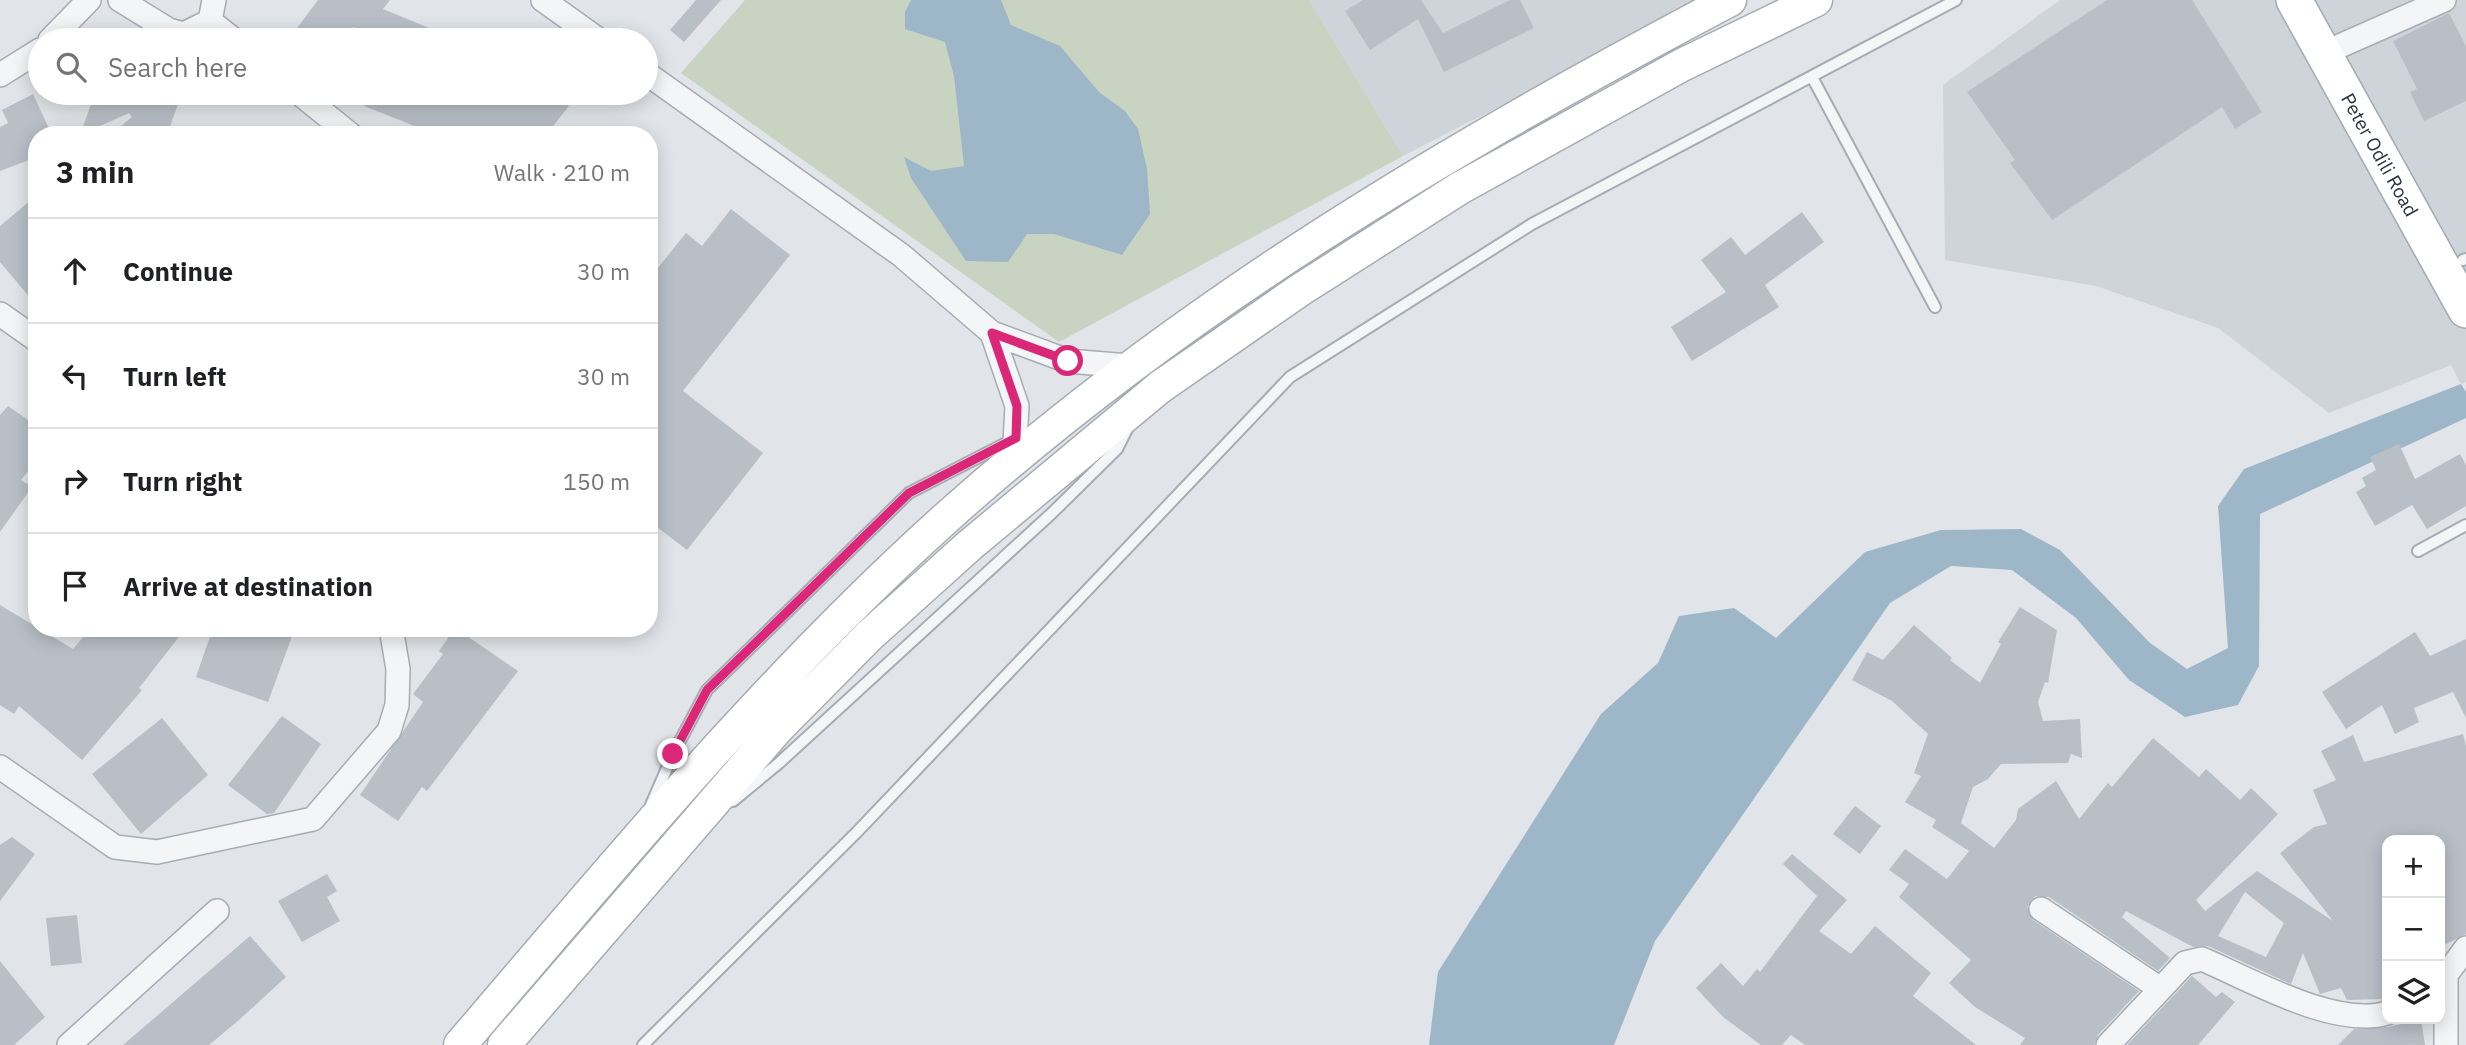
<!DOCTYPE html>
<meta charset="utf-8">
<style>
body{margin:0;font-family:"IBM Plex Sans",sans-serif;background:#f6f6f6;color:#202124}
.controls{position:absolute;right:21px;bottom:21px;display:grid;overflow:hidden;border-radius:14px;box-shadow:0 4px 18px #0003}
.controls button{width:63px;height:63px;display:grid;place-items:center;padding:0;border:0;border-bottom:2px solid #e0e0e0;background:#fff;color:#202124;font:35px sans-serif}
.stop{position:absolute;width:21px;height:21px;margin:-16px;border:5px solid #db2777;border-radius:50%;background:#fff}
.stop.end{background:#db2777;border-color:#fff;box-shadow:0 2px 7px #0008}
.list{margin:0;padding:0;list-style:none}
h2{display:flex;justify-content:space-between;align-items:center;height:91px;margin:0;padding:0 28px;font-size:30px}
h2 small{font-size:23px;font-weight:400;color:#757577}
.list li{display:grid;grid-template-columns:46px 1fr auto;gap:21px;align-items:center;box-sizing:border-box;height:105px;padding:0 28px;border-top:2px solid #e0e0e0}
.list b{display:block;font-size:26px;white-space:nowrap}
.list em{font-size:23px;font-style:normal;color:#757577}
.icon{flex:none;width:38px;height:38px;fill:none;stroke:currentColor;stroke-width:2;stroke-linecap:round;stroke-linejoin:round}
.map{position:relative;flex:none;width:2466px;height:1045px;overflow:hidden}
.search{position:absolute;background:#fff;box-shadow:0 4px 18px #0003;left:28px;top:28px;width:630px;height:77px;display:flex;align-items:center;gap:18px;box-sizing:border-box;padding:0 24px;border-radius:38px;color:#757577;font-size:26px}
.panel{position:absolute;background:#fff;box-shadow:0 4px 18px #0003;left:28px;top:126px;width:630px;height:511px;border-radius:28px}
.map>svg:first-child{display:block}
.built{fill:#cfd4db}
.green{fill:#c8d3c2}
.water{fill:#9db6c8}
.building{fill:#b8bfc6;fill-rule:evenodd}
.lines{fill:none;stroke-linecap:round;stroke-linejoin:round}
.service-casing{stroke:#a6acb3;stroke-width:14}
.minor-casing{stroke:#a6acb3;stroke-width:26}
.secondary-casing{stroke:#a6acb3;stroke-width:35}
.primary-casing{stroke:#a1aab4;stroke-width:38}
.service{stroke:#f3f5f7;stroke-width:10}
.minor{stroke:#f3f5f7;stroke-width:23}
.secondary{stroke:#fff;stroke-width:32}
.primary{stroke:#fff;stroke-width:35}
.route{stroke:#db2777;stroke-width:9}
.labels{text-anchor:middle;stroke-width:7;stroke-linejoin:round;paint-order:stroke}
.street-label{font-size:19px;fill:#2a3440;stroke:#f0f4f7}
</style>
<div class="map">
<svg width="2466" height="1045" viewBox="0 0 2466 1045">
<rect width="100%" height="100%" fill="#e1e5e9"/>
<path class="built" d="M1309,0H1706L1403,156Z
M2060,0H2466V382L2461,384L2451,365L2329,413L2218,328L2096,286L1945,260L1943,85Z"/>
<path class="green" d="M745,0H1309L1403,156L1059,342L681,73Z"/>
<path class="water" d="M911,0H1001L1011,25L1060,46L1099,92L1125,111L1138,129L1147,169L1150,214L1122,255L1054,234H1027L1008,262L966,261L911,178L904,157L931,171L964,166L954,76L945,42L905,29V12Z
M2461,384L2466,392V418L2260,514L2259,666L2238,705L2185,717L2129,680L2076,618L2012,570L1951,566L1890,603L1655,941L1614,1045H1429L1438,972L1601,714L1658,663L1679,616L1734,608L1776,638L1865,552L1941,530L2021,529L2060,550L2150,643L2187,669L2228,648L2218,506L2244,469Z"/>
<path class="building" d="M318,0H390L383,9L458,40H370L353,27L342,40H288Z
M696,0H721L684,42L670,30Z
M1363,0H1421L1443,33L1510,0H1520L1534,28L1444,72L1418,19L1370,50L1345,11Z
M2107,0H2192L2262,112L2235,129L2222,107L2052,220L2010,163L2015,160L1967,92Z
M2449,13L2466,46V101L2424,121L2410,92L2417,89L2393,41Z
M95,93H182L167,135H110L132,117L129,113L80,135Z
M370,93H553L569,106L546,135H437L364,106Z
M33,94L52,135H37V157L0,171V127L8,123L2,110Z
M37,195V306L0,262V226Z
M731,209L790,255L683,391L763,453L687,550L649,521V279L686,233L702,246Z
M1802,212L1824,242L1765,285L1779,307L1692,361L1671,327L1726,292L1701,260L1731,237L1745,255Z
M8,406L37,426V460L21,480L32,487L0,532V415Z
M2399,444L2415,479L2460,454L2466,465V506L2427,529L2412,505L2375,526L2356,492L2366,486L2362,478L2376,470L2370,457Z
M0,605L73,649L91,628H186L139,688L142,690L82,760L19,706L14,714L0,705Z
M2020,607L2057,630L2048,683L2045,682L2038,702L2043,721L2080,719L2082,758L2071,754L2068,763L2001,764L1988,779L1973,787L1961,823L1994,848L2016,820L2018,809L2056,781L2079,819L2108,783L2112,787L2153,738L2199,777L2206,769L2240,800L2251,788L2278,814L2196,900L2205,911L2257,871L2333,921L2280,853L2314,827L2327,824L2313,790L2336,780L2321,751L2353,735L2364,762L2463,734L2466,746V934L2440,947V840H2387V999L2347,1000L2341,988L2320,994L2303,953L2291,984L2208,946L2193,947L2126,911L2122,917L2170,958L2158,971L2049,897L2035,896L2027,907L2033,920L2139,991L2098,1035L2094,1045H2020L2025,1038L1975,1007L1949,983L1971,960L1899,897L1909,884L1889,870L1905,849L1947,879L1969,851L1932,827L1936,820L1905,802L1921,776L1914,773L1928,734L1892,701L1852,680L1867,652L1883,660L1914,625L1952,658L1950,660L1980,683L2001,644L1998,642ZM2245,892L2284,923L2266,957L2218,936Z
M213,628H295L268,702L196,677Z
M455,628L518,671L427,791L422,787L398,821L360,795L423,702L413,694L443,654L439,651Z
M2415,632L2430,656L2466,639V718L2453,692L2414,708L2419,722L2395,734L2382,705L2346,729L2322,692Z
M282,716L321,744L274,813L267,814L228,785Z
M162,718L208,775L141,834L92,774Z
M1855,806L1881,826L1860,854L1833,834Z
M12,837L35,854L0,901V845Z
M1792,854L1847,900L1819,931L1851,954L1875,926L1931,973L1913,996L1976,1045H1805L1791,1035L1782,1045H1761L1723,1017L1696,988L1721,963L1743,986L1757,969L1760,972L1817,896L1783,864Z
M327,874L337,891L327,897L340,921L302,942L278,901Z
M77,915L82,963L51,966L46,918Z
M250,936L286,977L239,1020L209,1045H123Z
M0,961L45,1017L14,1045H0Z
M2192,976L2216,997L2222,992L2235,1002L2198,1045H2127Z
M2421,1019L2425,1045H2338L2354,1029L2389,1027Z"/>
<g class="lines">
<defs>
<path id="service" d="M1812,77L1935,307
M2463,260L2466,259
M2418,551L2466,525
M733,801L779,763L1052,513L1117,449L1127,429
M651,805L673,754L707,690L909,493L1016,438
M643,1045L857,832L1290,377L1532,224L1956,0"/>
<path id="minor" d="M120,0L169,30L184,34L210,21L214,0
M543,0L599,40
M210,21L234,40
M50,40L89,0
M2342,45L2444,0
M646,73L901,255L992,333L1068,361L1129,366
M0,75L40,50
M299,93L351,135
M0,314L37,340
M992,333L1017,406L1014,460
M0,767L115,847L157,852L313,819L389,731L397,705L398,669L391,628
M2041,909L2159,988
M69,1045L217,911
M2108,1045L2185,963L2202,959C2249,979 2336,1029 2387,1013
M2446,1045V975L2466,948"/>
<path id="secondary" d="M460,1045C615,864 768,678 946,518C1184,305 1449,148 1730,0
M504,1045L777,729L869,636L970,545L1160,387L1300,290L1460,188L1682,65L1816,0"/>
<g id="primary">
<path id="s1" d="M2294,0L2466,310"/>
</g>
</defs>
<use href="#service" class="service-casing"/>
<use href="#minor" class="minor-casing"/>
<use href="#secondary" class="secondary-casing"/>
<use href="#primary" class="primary-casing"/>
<use href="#service" class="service"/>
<use href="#minor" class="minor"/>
<use href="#secondary" class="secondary"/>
<use href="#primary" class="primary"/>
</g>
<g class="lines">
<path class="route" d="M673,754L707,690L909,493L1016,438L1017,406L992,333L1068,361"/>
</g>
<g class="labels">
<g class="street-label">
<text dy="7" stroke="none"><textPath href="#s1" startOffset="177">Peter Odili Road</textPath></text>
</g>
</g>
</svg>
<div class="controls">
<button>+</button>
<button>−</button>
<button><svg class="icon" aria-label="layers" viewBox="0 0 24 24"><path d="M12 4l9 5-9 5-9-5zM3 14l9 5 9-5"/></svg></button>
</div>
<div class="stop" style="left:1068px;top:361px"></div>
<div class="stop end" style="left:673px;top:754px"></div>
<div class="search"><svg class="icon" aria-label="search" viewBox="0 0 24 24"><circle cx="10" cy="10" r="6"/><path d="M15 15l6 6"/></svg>Search here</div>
<section class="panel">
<h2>3 min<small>Walk · 210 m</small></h2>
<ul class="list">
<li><svg class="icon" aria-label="ahead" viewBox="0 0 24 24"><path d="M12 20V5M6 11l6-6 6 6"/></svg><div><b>Continue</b></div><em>30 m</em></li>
<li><svg class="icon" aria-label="left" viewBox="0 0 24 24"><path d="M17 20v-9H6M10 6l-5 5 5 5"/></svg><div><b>Turn left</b></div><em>30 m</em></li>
<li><svg class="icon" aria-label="right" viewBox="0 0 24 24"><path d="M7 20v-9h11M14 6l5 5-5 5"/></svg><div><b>Turn right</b></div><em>150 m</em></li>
<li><svg class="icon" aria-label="arrive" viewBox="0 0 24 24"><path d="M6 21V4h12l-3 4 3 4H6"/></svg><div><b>Arrive at destination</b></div></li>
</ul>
</section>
</div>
